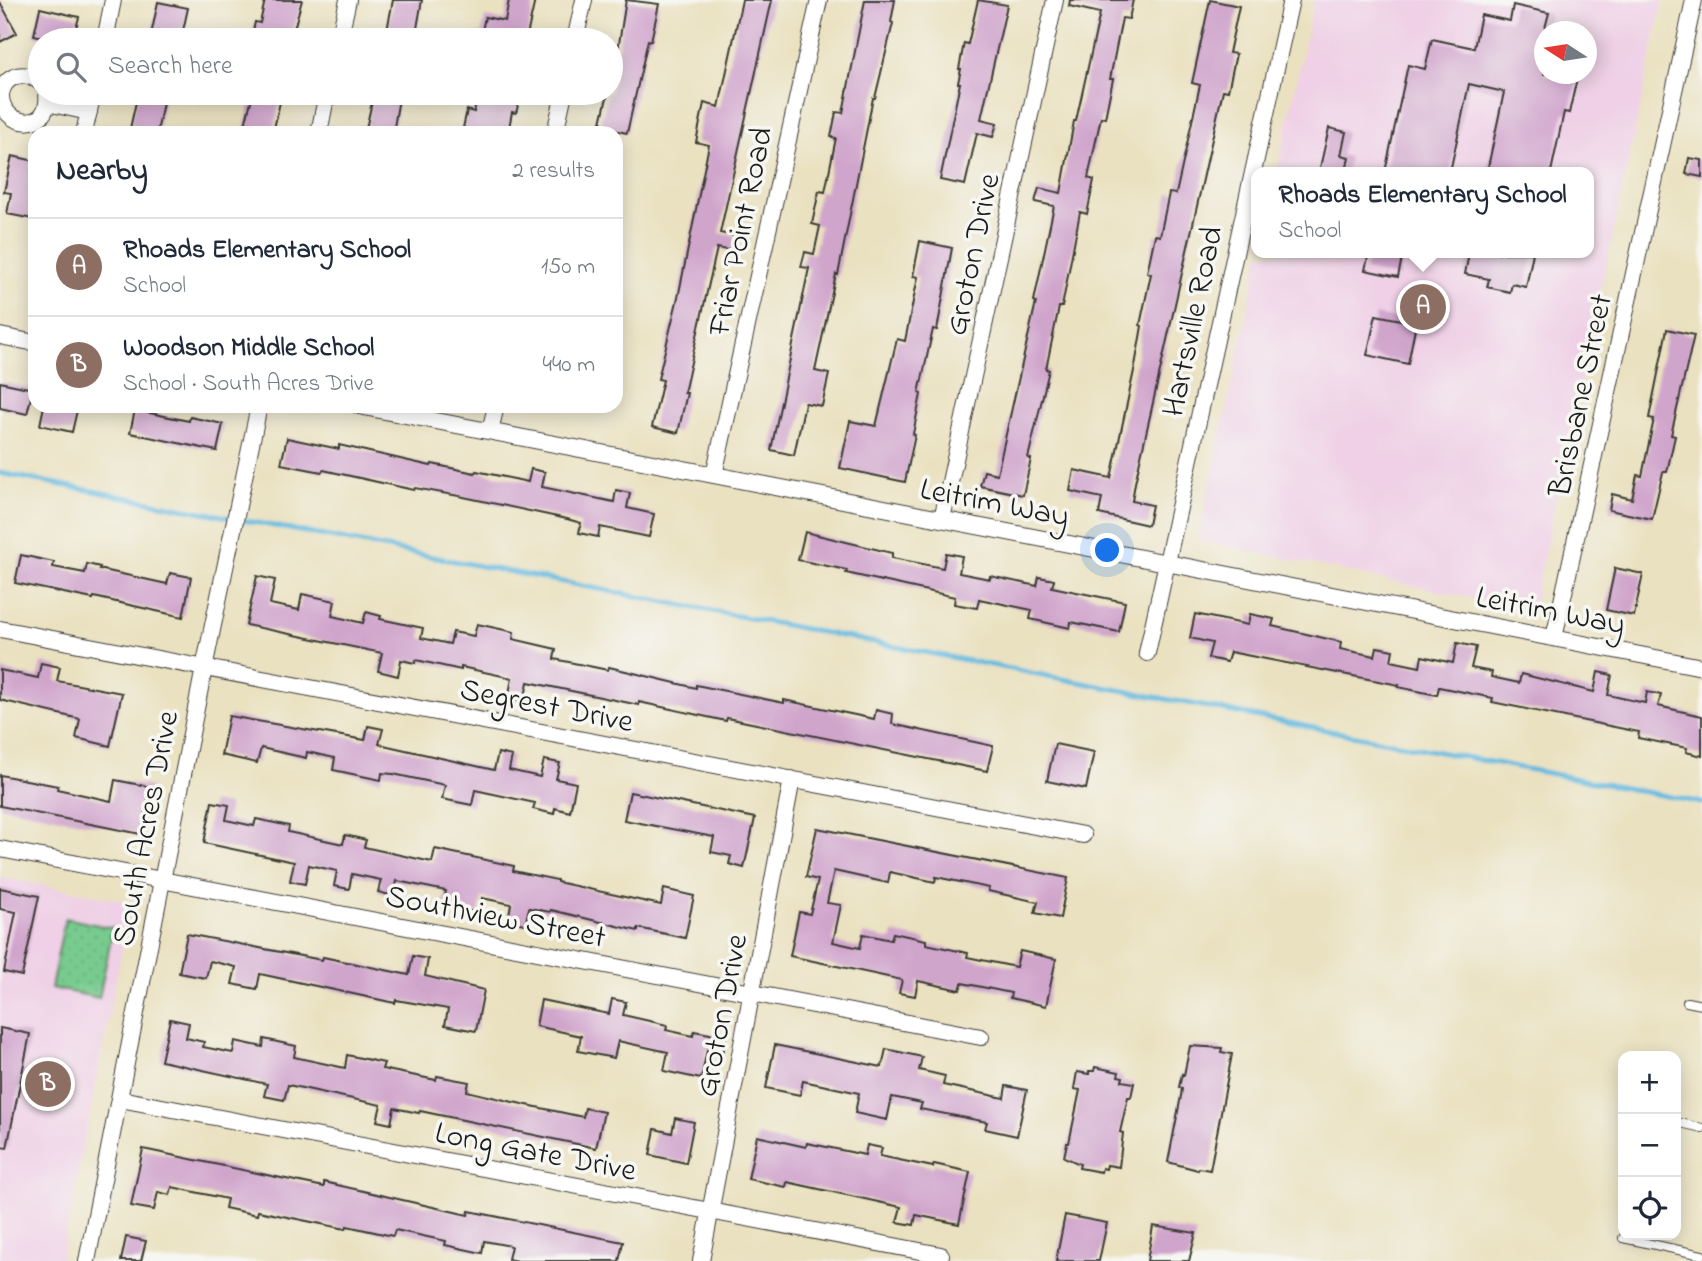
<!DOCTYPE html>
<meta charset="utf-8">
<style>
body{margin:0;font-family:"Indie Flower",sans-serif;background:#f6f6f7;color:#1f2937}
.controls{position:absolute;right:21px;bottom:21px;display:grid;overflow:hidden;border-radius:14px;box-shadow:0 4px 18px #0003}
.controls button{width:63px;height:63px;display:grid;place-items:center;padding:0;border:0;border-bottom:2px solid #e0e1e3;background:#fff;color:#1f2937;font:35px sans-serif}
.compass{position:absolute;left:1534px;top:21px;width:63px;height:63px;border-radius:50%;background:#fff;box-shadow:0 4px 18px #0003;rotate:282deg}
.you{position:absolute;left:1108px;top:551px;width:24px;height:24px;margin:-18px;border:5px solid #fff;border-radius:50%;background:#1a73e8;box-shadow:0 0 0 10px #1a73e833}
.badge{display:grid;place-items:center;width:46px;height:46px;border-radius:50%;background:#0f766e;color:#fff;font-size:23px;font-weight:700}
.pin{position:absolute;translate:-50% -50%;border:4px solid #fff;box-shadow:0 2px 7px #0006}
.popup{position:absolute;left:1251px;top:167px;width:343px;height:91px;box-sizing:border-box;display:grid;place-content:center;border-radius:14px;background:#fff;filter:drop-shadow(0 2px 5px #0005);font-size:23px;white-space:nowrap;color:#747a83}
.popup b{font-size:26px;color:#1f2937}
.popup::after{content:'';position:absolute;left:50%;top:100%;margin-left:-14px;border:14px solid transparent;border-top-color:#fff}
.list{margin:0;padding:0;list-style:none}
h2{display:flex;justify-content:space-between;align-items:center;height:91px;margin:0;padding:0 28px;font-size:30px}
h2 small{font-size:23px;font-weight:400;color:#747a83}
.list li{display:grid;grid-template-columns:46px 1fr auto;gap:21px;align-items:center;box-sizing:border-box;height:98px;padding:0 28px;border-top:2px solid #e0e1e3}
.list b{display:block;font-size:26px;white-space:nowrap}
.list p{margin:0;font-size:23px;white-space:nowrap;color:#747a83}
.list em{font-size:23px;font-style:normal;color:#747a83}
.icon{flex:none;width:38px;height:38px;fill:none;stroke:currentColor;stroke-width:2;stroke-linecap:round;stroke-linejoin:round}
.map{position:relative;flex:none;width:1702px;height:1261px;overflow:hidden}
.search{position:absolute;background:#fff;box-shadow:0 4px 18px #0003;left:28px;top:28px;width:595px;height:77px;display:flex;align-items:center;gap:18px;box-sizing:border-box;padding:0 24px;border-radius:38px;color:#747a83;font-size:26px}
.panel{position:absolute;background:#fff;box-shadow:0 4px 18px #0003;left:28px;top:126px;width:595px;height:287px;border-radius:21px}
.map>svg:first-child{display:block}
.built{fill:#efd0e6;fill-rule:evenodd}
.park{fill:url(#park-dots);stroke:#4a7455;stroke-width:2}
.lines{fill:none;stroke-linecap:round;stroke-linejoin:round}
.stream{stroke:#62b9df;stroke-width:5}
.building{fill:#d0a5cc}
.lane-casing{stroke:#3b3a35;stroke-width:10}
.street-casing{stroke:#3b3a35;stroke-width:18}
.lane{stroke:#fff;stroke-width:8}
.street{stroke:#fff;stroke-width:16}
.labels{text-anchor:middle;stroke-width:7;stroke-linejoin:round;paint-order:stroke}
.street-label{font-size:32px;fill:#1c1c1c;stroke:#f6f6f2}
</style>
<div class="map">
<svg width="1702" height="1261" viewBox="0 0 1702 1261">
<defs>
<pattern id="park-dots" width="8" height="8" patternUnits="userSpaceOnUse" patternTransform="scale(1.75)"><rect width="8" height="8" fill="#78cb8e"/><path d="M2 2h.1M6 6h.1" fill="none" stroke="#67ae7a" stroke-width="1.8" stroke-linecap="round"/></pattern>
</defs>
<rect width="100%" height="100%" fill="#f6f6f2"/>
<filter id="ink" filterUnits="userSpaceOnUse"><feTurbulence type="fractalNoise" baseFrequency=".0143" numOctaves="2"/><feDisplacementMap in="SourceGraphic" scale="14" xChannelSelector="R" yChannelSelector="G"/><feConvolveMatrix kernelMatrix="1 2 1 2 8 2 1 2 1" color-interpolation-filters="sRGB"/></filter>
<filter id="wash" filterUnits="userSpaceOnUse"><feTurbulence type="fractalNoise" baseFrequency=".00686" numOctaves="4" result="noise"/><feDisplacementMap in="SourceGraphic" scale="28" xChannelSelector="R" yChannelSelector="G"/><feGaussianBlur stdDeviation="1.57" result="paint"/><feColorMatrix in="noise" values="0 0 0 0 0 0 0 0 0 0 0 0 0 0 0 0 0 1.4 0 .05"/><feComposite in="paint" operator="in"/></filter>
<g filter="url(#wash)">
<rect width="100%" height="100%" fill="#eae1c0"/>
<path class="built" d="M1314,0H1663L1532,611L1198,540L1260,253H1589V172H1277ZM1544,32H1586V74H1544Z
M0,877L125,901L130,908L61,1261H0Z"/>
<path class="park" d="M65,918L113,928L99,998L51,988Z"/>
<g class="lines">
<path class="stream" d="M0,473L1702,803"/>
</g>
<g id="blocks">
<path class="building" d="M265,0H302L291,40H251L255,22L260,23Z
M393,0H422L415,40H385Z
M509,0H535L526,40H480L485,17L505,21Z
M626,0L659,4L651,41L648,40L627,133L600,127L608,93H611Z
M742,0H772L720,233L735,236L732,251L717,248L684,393H687L678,433L652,427L663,380L658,379L679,293L709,145L696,142L704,103L719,107Z
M865,0H895L891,22L893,23L875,98H873L838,275L836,274L815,371L829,374L822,406L805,403L794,455L771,450L809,268L801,267L805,252L814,254L820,226L812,224L819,191L825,192L836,138L831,137L836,112L843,113Z
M978,0L1007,5L981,119L997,123L993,137L977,133L965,185L940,180L960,83H958L961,69H959L964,43L968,44Z
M1070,0H1133L1129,19L1122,18L1110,79H1113L1105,118L1101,117L1088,178L1094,180L1087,214L1080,212L1062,307H1059L1046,369L1049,370L1028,458L1031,459L1023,495L980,486L984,471L997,474L1036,302L1034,301L1054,206L1035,202L1039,188L1061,193L1074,121H1076L1100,13L1069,6Z
M1210,0L1239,6L1229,53L1236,54L1228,91L1223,90L1135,483L1132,501L1152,505L1148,525L1099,514L1102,498L1070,491L1074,470L1111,478L1135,366L1142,326L1140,325L1151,274L1147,273L1155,235L1160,236L1169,193L1176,194L1200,85L1192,83Z
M0,2L17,33L0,42Z
M158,2L188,8L181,40H150Z
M1513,5L1549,13L1544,32V74H1578L1569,113L1564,112L1551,172H1487L1504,92L1469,84L1450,172H1385L1408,65L1425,69L1432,39L1474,48L1481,15L1510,21Z
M40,8L79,17L73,40H55L34,35Z
M138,93L164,97L157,133H129Z
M253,93H282L273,133H243Z
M374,93H400L393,133H365Z
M478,93H513L512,96L520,98L516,113L512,112L508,133H479V131L463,128L467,110L474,112Z
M1329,128L1346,132L1341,155L1349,157L1346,172H1319Z
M12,156L35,161L33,219L7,214L11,193L4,192Z
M1689,158L1702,160V177L1686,174Z
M920,241L952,248L937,330L933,329L919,393L921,394L913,434L915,435L905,482L840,468L850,421L876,426L897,339L905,341L918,277L913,276Z
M1369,253H1403L1398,277L1365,270Z
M1469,253H1533L1526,287L1512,284L1510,292L1487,287L1489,279L1465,274Z
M1376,315L1416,323L1408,364L1367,355Z
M1667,329L1694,335L1671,435L1675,436L1667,472H1663L1652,519L1609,510L1612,494L1632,499L1637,475L1642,476L1654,419L1649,418Z
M0,382L33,389L27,414L0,408Z
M44,406H78L72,432L40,425Z
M135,410L189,421L190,417L223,424L217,451L130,433Z
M287,438L339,449V445L431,466L432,464L475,473L476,471L528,482L531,469L545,472L542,487L614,502L616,490L630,493L627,508L654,514L649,537L600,527L598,537L579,533L581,523L567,519L459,496L415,488L414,490L323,470L322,472L281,464Z
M805,532L892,553V558L943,568L946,553L962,556L959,573L990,579V576L1037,586L1039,577L1054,580L1052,587L1125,602L1119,632L1071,622L1070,628L1030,619L1032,610L979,599L977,608L954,604L955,597L846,573L847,570L798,560Z
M21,555L54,562L53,567L85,573L87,564L100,567L99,569L167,584L170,573L191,577L183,617L94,597L93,599L15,583Z
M1615,568L1643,574L1634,616L1606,610Z
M257,576L275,580L270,604L299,610L302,594L335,601L332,616L363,623L366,612L381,616L380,619L423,628L421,638L450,644L453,632L474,636L477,624L514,632L513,639L556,649L554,659L608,670L609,667L696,688V685L784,703V700L874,719L876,710L893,714L892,724L993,746L987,771L727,718L726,721L639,702V705L528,682L524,702L508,699L512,678L461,667V670L416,660L415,663L401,660L398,676L378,671L382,653L246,625Z
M1195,614L1248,625L1250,614L1274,619L1272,626L1341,642L1340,649L1375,656L1377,647L1393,650L1391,661L1420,667L1422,656L1453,663L1457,643L1476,647L1471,668L1492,672L1491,677L1519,683L1521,674L1594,692L1598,672L1612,675L1608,695L1645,703L1647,692L1661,695L1658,706L1702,716V756L1686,752L1687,748L1638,738L1639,732L1492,702L1493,698L1439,687L1437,695L1398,687L1399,685L1230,652L1227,662L1208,658L1212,643L1190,638Z
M41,663L60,667L57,681L122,693L110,746L76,738L80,719L0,700V670L38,678Z
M229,716L365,740L368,726L383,729L379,744L494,770L498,753L512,756L509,770L540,777L544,760L560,763L556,779L576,783L570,812L555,808L554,814L533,809L535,803L475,790L472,805L442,799L445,785L393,774L382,773L381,780L333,770L335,758L307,752L306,758L261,748L257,763L221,755Z
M1055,744L1094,752L1086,789L1047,781Z
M0,775L58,786L57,789L111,801L115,780L151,787L141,834L0,806Z
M630,792L755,818L744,868L729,864L731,856L711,852L714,837L624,820Z
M212,802L229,805L226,820L254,826L256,819L289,826L288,832L343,844L345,835L366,840L364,847L432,862L435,849L514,866L513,871L557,880V882L661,905L664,889L694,896L685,938L638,928V931L551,910L550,912L529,908L525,924L508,921L511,904L482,898L479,913L443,905L446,891L397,881L394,896L378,892L381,880L352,874L349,889L334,886L337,871L309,865L305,884L290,881L294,862L204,843Z
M817,828L1068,878L1060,918L1035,913L1038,902L988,891L989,888L936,877L935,882L890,872L888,883L834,871L827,903L841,905L833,942L860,948L863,934L891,940L893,933L926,940V944L968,953L967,957L1016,967L1020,951L1056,959L1046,1006L1010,998L1011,993L962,983L960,990L918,981L915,996L899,993L902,980L790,956L799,912L810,914L818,880L806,877Z
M0,888L39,896L22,976L4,972L16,912L0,909Z
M187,934L322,960L323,957L409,975L413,956L428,959L425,976L484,990L476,1031L445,1025L448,1009L396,1000L395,1003L260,974L257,989L232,984L236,967L210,961L206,978L179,973Z
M612,999L626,1002L623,1015L667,1025L666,1030L693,1036L694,1031L726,1037L722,1053L707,1050L701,1079L664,1071L668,1052L618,1041L614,1058L578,1051L581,1036L536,1026L541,1000L609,1014Z
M170,1019L189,1023L186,1038L204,1042L203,1047L233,1053L235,1041L263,1047L264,1039L296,1046L294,1057L345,1068L347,1055L384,1063L382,1069L436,1080L437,1076L469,1082L467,1091L513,1102L583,1117L585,1108L604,1112L596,1148L420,1111L419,1113L394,1108L391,1124L377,1121L381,1105L288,1085L284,1100L264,1096L267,1084L161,1061Z
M0,1028L30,1034L7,1148L0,1147Z
M775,1045L882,1067L886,1049L922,1057L919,1070L945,1076L943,1085L1004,1098L1006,1086L1027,1090L1017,1136L985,1129L987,1122L920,1109L922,1103L892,1097L887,1120L855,1113L859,1093L803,1081L800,1095L766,1088Z
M1190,1046L1222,1048L1221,1052L1232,1054L1210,1170L1199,1168L1198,1170L1168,1162L1181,1096L1182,1088L1179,1087L1182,1074L1184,1075Z
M1095,1067L1119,1072L1118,1076L1123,1077L1122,1081L1134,1083L1131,1097H1128L1120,1132L1123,1133L1119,1167L1107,1165L1106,1169L1102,1168L1101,1172L1079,1168L1080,1164L1064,1157L1067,1143H1069L1080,1090L1074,1089L1077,1072L1089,1074V1071H1094Z
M675,1118L694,1122L686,1163L650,1155L655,1129L672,1133Z
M757,1136L806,1147L807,1143L865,1155L867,1145L882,1148L880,1156L933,1167L934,1164L970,1172L959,1224L916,1215L914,1225L897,1222L901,1207L787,1182L786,1187L748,1179Z
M143,1149L324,1187V1182L468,1215L469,1211L623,1242L619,1261H517L508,1259L511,1246L484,1241L482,1253L445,1245L446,1241L395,1230L393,1236L347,1226L346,1229L258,1211L257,1215L225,1208L227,1199L172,1187L170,1195L158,1192L154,1210L131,1206Z
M1065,1215L1107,1223L1099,1261H1056Z
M1153,1226L1196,1233L1189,1261H1147Z
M126,1237L146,1241L141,1261H121Z"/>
</g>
</g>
<g filter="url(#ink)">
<use href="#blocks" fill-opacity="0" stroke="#3b3a35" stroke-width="2"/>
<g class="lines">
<defs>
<path id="lane" d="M1687,1002L1702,1005
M1676,1122L1702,1128
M1623,1238L1702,1255"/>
<path id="street" d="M105,40L113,0
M339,40L348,0
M575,40L584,0
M40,82C32,76 24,73 14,77C7,80 2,87 1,94C0,128 52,134 47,93
M47,103L89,112
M84,133L93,93
M319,133L327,93
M555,133L564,93
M0,336L35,343
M359,406L1702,667
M490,431L496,406
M714,475L819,0
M942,519L1055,0
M0,629L1083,835
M1554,638L1694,0
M1147,653L1291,0
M0,849L981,1037
M120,1099L941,1255
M87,1261L204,668L259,406
M701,1261L792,779"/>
</defs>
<use href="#lane" class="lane-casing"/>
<use href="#street" class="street-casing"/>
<use href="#lane" class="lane"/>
<use href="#street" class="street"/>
</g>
</g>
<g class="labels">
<g class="street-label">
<text transform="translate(739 231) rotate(-78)" y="11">Friar Point Road</text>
<text transform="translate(971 254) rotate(-78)" y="11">Groton Drive</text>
<text transform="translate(1191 321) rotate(-78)" y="11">Hartsville Road</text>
<text transform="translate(1579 395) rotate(-78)" y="11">Brisbane Street</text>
<text transform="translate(995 501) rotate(11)" y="11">Leitrim Way</text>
<text transform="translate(1551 609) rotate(11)" y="11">Leitrim Way</text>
<text transform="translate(547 704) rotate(11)" y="11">Segrest Drive</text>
<text transform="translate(144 828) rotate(-79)" y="11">South Acres Drive</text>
<text transform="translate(496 915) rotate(11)" y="11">Southview Street</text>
<text transform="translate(720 1015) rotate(-79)" y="11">Groton Drive</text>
<text transform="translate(536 1150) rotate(11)" y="11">Long Gate Drive</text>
</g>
</g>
</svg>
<div class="controls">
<button>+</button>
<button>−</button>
<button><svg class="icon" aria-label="locate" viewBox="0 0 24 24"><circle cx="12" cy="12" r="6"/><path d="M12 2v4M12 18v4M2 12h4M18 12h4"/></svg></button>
</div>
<svg class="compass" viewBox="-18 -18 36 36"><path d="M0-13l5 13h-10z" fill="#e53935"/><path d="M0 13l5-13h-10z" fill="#747a83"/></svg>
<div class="you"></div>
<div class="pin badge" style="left:1423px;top:307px;background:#8d6e63">A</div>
<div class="popup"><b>Rhoads Elementary School</b>School</div>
<div class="pin badge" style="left:48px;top:1084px;background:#8d6e63">B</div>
<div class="search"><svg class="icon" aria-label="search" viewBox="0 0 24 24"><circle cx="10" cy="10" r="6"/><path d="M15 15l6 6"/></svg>Search here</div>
<section class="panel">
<h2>Nearby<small>2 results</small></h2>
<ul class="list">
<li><span class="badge" style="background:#8d6e63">A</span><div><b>Rhoads Elementary School</b><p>School</p></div><em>150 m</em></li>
<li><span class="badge" style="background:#8d6e63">B</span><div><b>Woodson Middle School</b><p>School · South Acres Drive</p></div><em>440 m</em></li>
</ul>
</section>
</div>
